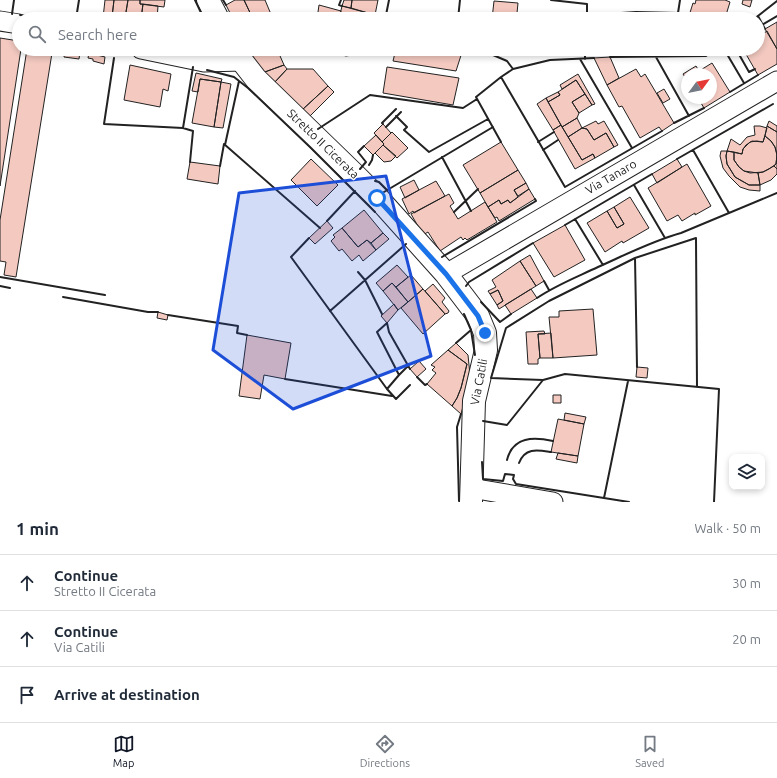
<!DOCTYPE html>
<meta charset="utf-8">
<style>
body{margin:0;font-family:Ubuntu,sans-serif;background:#f2f2f3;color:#1f2937}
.controls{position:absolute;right:12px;bottom:12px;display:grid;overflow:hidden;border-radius:8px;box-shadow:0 2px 6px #0003}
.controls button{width:36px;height:36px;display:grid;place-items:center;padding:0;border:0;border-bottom:1px solid #e0e1e3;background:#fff;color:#1f2937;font:20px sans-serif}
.compass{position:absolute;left:681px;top:68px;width:36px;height:36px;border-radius:50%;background:#fff;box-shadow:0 2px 6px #0003;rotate:57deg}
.stop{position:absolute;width:12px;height:12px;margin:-9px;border:3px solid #1a73e8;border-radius:50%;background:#fff}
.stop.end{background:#1a73e8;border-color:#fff;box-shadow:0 1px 4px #0008}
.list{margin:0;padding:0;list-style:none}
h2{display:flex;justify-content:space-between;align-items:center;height:52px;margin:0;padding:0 16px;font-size:17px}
h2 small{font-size:13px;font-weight:400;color:#747a83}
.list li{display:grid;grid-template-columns:26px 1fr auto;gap:12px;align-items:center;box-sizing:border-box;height:56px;padding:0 16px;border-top:1px solid #e0e1e3}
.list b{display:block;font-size:15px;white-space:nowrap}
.list p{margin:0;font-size:13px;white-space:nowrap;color:#747a83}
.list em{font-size:13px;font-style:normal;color:#747a83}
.icon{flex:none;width:22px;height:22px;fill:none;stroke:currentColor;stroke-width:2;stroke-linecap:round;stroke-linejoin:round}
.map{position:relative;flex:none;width:777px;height:502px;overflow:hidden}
.search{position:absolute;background:#fff;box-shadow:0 2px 6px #0003;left:12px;right:12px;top:12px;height:44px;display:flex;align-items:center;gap:10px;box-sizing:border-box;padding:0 14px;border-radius:22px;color:#747a83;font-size:15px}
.sheet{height:220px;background:#fff}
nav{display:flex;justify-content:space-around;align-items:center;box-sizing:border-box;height:56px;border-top:1px solid #e0e1e3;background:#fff;font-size:11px;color:#747a83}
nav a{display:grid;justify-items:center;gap:2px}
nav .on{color:#111827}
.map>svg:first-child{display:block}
.building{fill:#f3c9c0;stroke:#222}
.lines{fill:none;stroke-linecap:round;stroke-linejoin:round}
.minor-casing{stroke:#222;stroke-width:21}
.tertiary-casing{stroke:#222;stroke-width:24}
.minor{stroke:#fff;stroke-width:19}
.tertiary{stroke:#fff;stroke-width:22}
.wall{stroke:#222;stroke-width:2}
.route{stroke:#1a73e8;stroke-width:5}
.marked{fill:#1d4ed8;fill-opacity:0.2;stroke:#1d4ed8;stroke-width:3;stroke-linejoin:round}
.labels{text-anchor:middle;stroke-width:3;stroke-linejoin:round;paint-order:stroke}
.street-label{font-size:12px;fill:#222;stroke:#fff}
</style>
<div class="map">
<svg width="777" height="502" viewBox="0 0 777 502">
<rect width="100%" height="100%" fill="#fff"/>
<path class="building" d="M105,0H114L112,17L121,18V19L103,18Z
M114,0H128L125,18L112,17Z
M128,0H140V4H143L141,19L125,18Z
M140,0H165L164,7L140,4Z
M235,0H244L253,19H233L226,5Z
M244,0H265L273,19H253Z
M344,0H352L351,8L342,6Z
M352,0H378L375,15L351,8Z
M696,0H725L730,2L726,15L722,14L721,19H688L693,3L695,4Z
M743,0H752L750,7L742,4Z
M494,1L518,3L517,13L537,15V19H492Z
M143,4L158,6L157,19H141Z
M319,5L341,11L339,19H317Z
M342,6L375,15V19H339Z
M597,14H606V19H597Z
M662,14V19H633V15Z
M777,22V49L765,29Z
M767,31L777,49V64L758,75L743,49H758V37Z
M0,38L19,41V49H21L0,186Z
M27,49L52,53L16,277L4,275L6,262L0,261V220Z
M251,49H277L284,65L262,73L248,51Z
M277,49H315V52H279Z
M315,49H336L335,54L315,52Z
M336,49H354L352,55L346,56L335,53Z
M396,49H463L456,71L393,61Z
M498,49H534V53Z
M65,50L80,52L79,59L64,57Z
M89,53L105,57L104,64L93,61V59L88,58Z
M610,57L619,78L607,85L594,58Z
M712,63L730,92L704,108L698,98H711V74H687V80L683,74L696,66L699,71Z
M130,65L171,74L168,91L163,89L160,107L124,100Z
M284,65L287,69L273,84L262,73Z
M387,67L459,78L453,105L383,93Z
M287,69H313L328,86L302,110L275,82Z
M636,69L641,77L645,74L674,123L662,131L659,127L640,138L622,106L619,107L607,85Z
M196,73L222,79L221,82L200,79L198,92L192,91Z
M578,74L595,104L592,105L576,80L562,89L560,85Z
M200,79L221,82L214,127L192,123Z
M576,80L585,94L572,102L579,113L577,118L562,127L548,102L560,95L558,92Z
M221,82L231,84L223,128L214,127Z
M328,86L334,92L309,117L302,110Z
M664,89L670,99L663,103L657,93Z
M558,92L560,95L548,102L546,98Z
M585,94L592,105L579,113L572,102Z
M546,98L561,125L553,130L537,104Z
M577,118L582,128L568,137L562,127Z
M596,121L598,124L604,121L618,145L614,147L606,133L594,140L587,129L582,128Z
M769,121L777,126V132L767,126Z
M383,124L391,133L382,142L374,133Z
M561,125L582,160L593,154L595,158L575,169L553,130Z
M754,126H760L767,128L763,142L757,141L750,142L743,149L742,154L727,151L731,139L740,145L747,137L755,135Z
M767,126L777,132V169L774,166L776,164L777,155L775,147L771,141L765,136Z
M582,128L587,129L594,140L606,133L614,147L595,158L593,154L582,160L568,137Z
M392,132L408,148L397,158L383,145L384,144L382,142Z
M376,135L384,144L373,155L364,146Z
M765,136L771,141L775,147L777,155L776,164L769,169L763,172L750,173L744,171L739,167L734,160V152L742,154L743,149L746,145L752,141L763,142Z
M501,142L518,170L480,193L463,165Z
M383,145L396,156L391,161L384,162L375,153Z
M721,151H727L726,156L727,164L735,177L749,185H760V191L749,190L740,187L729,176L723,168L720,156Z
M727,151L734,152V160L739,167L744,171L758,173L760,185H749L735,177L727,164L726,156Z
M311,159L338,185L317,206L291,180Z
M677,159L682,167L657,183L652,174Z
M190,162L220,166L218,184L187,179Z
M687,164L711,206L695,215V213L682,221L678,215L667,221L648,188Z
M774,166L777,169V174L771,180L760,185L758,173L763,172Z
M518,170L526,183L514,190L518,197L510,203L508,200L501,204L499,200L488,207L480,193Z
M414,180L419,190L405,198L400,187Z
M436,181L445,196L414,213L413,211L409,214L402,199Z
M526,183L529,189L518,196L514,190Z
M529,189L535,199L499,221L497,217L495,218L488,207L499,200L501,204L508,200L510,203Z
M449,194L454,203L450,206L458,219L485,202L497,222L467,240L465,238L463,240L461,237L440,251L428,232L423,235L411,214Z
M630,197L649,228L623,243L622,241L605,252L587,223L607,211L617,228L624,224L614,207Z
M614,207L624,224L617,228L607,211Z
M364,210L383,233L371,243L367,240L358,247L342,228Z
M327,221L333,228L315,244L309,238Z
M565,225L585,260L554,277L533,243Z
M342,228L358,247L367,240L376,250L363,261L359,255L352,261L342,249L339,251L331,241L335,237L333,235Z
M383,233L389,239L376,250L371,243Z
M530,255L544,281L536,286L520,261Z
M520,261L536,286L499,309L497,305L503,301L498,290L490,294L488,291L496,287L492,280Z
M397,265L408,277L396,287L392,283L383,291L376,283Z
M411,275L423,289L408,302L396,287Z
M392,283L408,302L398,310L383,291Z
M433,284L445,298L442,302L449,311L448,313L445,314L425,291Z
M423,289L445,314L423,334L401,308Z
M531,289L537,298L511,314L505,305Z
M498,290L503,301L497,305L490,294Z
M394,304L398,310L387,323L381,316Z
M593,309L597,355L553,358L549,317H559V311Z
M158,312L168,315L167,320L157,318Z
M544,331L545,334H538L540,358L538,359V364H528L526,332Z
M551,333L553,358H540L538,334Z
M247,335L291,343L285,379L264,375L260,399L239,396Z
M456,343L468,355L470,375L466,395L461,414L452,406L457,398L461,388L467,364L448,350Z
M448,350L467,364L461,388L457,398L452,406L427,384L436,373L432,370L435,367L431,365Z
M419,361L426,369L417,377L410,369Z
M637,367L648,368L647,378L636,377Z
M553,395H561V403H553Z
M565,413L586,417L584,424L564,420Z
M558,419L584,424L578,456L551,452Z
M558,453L578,456L577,463L556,459Z"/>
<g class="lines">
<defs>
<path id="minor" d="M0,21L19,24
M141,49L204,62L242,61
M446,274L777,81
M471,488L553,502"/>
<path id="tertiary" d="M208,0L218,19
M235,49L242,61L256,79L355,175L377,197L446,274L478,316L485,333L486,350L474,401L471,502"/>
</defs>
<use href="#minor" class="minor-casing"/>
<use href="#tertiary" class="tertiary-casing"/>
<use href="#minor" class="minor"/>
<use href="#tertiary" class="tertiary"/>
<path class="wall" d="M195,0L204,19
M223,0L226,5
M341,0L339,5L342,6
M389,0L386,15L390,17L391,19
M551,0L587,4V19
M12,14L14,0
M587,14H597
M606,14L636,12L678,13L680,0
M20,15L42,19
M76,19L79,0
M458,19L460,0
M754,19L777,1
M762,25L777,16
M758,33L765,29L758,16
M115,49L135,53
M479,49L507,61L513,69L501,77
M724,49L744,83
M736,49L749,72L755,69
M610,57L706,56L715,49
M656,57L689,116
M114,58L104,124L183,128L193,131L190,162
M580,59L632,148
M585,59V49
M513,69L550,60L594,58
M207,70L234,77L248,88L310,147L375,212
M730,92L758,75
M396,116L407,127L404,130L429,152L488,119
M674,123L704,108
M383,124L382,123L396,109
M386,127L401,112
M183,128L193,67
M318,129L370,95L463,108L477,99
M501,142L476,97L501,77L565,187L662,131
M538,142L554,132
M225,145L239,81
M543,150L558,140
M693,150L729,213
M442,157L471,211
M677,159L773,104
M369,165L372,160L373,155
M220,166L224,144L320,228
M360,169L366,162L358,152L364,146
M375,181L379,182L387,190
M634,185L665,238
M384,192L493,127
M454,212L478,189
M575,219L603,265
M327,221L355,191
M565,225L652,174
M309,238L291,257L387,389L396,399L410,385
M442,257L536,201L535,199
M635,258L637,367
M358,272L365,280L382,314
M0,277L105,295
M544,281L549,290
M0,286L10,288
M466,286L469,282L533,243
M63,297L148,312H158
M537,298C556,285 577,277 598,267C625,255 652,241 681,233L777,193
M481,302L500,322L511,314
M330,311L406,244
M464,314L471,330L475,355
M168,315L238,326L237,333L247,335
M456,343L471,330
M399,375L408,366
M417,377L425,385L427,384
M285,379L392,396
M697,387L696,238L635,258L549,301L506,328L491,378L543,380L565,374L719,389L714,502
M387,389L399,375L377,332L387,323L389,332L410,369
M483,421L507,425L543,380
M507,460C513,436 534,437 553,441
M482,462L483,479L503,481L505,474L514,475L513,479L516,484L629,502
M519,463C525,447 538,450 551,452
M604,498L628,381
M459,501L457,427L461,414"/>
</g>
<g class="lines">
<path class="route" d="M377,198L446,274L478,316L485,333"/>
</g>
<path class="marked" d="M386,176L431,356L293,409L213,350L239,193Z"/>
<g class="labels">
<g class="street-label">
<text transform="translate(323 144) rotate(44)" y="4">Stretto II Cicerata</text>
<text transform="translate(611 177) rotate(-30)" y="4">Via Tanaro</text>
<text transform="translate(479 382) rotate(-79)" y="4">Via Catili</text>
</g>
</g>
</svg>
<div class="controls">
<button><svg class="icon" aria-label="layers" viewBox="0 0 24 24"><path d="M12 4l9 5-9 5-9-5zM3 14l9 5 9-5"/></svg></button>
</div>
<svg class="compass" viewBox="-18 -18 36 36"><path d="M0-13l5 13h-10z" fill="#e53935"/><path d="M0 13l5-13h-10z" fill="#747a83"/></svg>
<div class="stop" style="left:377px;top:198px"></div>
<div class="stop end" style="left:485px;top:333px"></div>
<div class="search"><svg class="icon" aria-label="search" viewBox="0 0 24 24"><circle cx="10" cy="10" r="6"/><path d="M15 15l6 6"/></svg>Search here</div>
</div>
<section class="sheet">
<h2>1 min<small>Walk · 50 m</small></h2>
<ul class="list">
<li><svg class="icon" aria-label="ahead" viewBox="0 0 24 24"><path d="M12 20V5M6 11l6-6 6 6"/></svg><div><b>Continue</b><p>Stretto II Cicerata</p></div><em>30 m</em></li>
<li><svg class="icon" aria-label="ahead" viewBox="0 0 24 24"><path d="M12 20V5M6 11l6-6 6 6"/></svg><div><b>Continue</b><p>Via Catili</p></div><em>20 m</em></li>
<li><svg class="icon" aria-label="arrive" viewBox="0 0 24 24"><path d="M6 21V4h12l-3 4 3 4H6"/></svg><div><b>Arrive at destination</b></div></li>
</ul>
</section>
<nav>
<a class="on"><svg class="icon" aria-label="map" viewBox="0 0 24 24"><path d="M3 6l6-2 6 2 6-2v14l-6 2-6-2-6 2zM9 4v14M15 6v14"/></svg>Map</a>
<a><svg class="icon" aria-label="directions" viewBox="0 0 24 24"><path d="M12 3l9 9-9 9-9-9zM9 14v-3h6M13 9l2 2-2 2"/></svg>Directions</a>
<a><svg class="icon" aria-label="saved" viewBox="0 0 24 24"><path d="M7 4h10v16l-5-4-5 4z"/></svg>Saved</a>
</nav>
